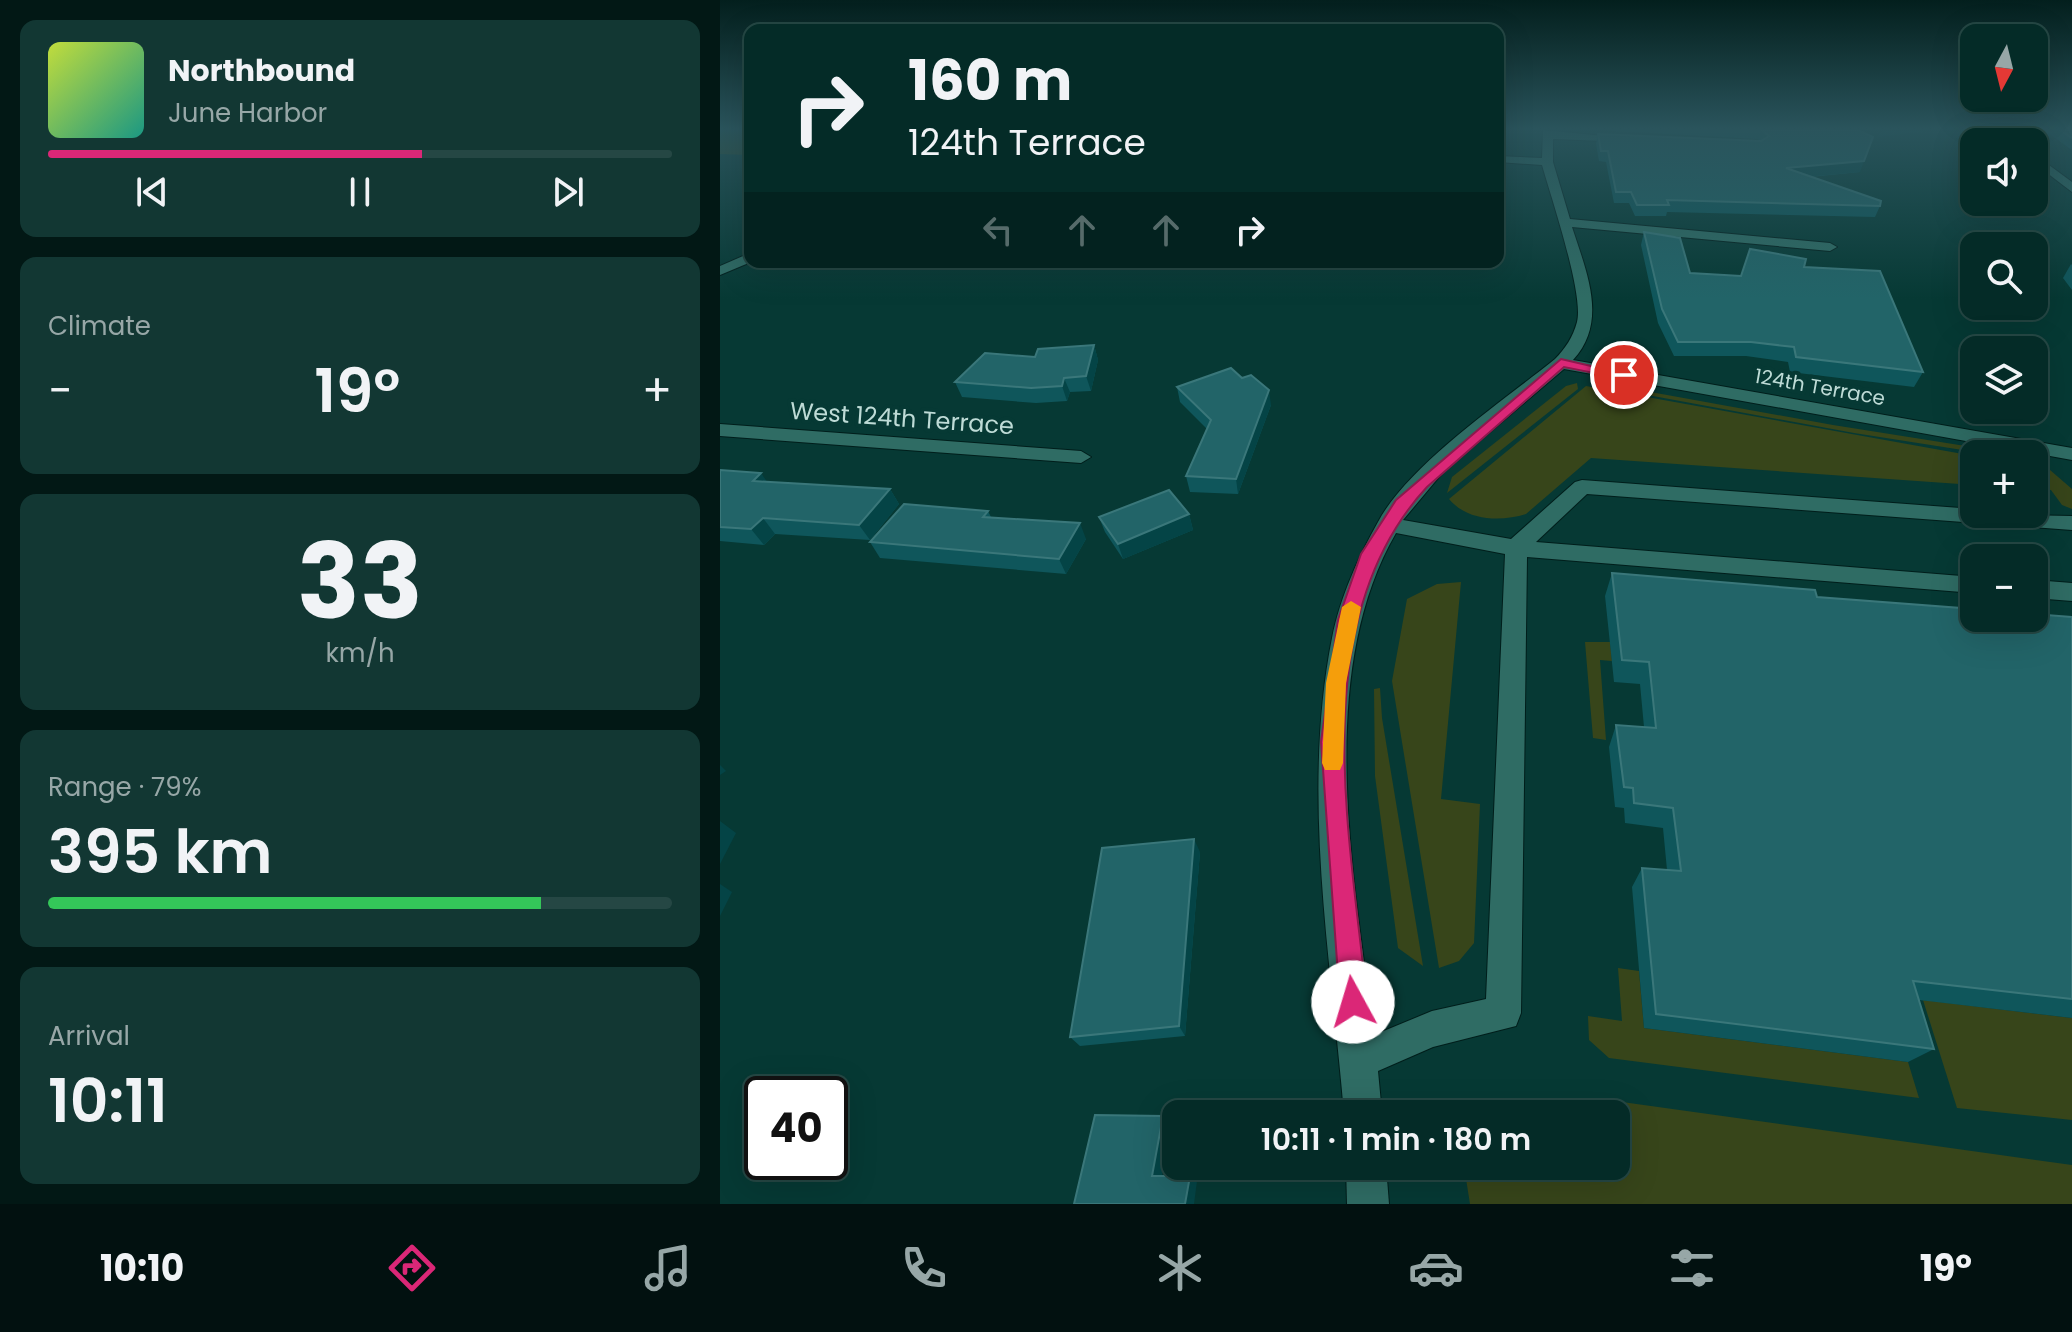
<!DOCTYPE html>
<html lang="en">
<head>
<meta charset="utf-8">
<style>
	:root { --surface:#042b27; --page:#123733; --text:#f1f3f6; --muted:#97a7a7; --line:#254744; --accent:#db2777 }
	body { margin:0; font-family:Poppins,sans-serif; background:var(--page); color:var(--text); height:100vh; display:flex; flex-direction:column; font-size:30px; white-space:nowrap }
	* { box-sizing:border-box; margin:0 }
	p { font-size:26px; color:var(--muted) }
	.icon { flex:none; width:44px; height:44px; fill:none; stroke:currentColor; stroke-width:2; stroke-linecap:round; stroke-linejoin:round }
	.map { position:relative; flex:1; overflow:hidden }
	.drawer { display:flex; flex-direction:column; gap:20px; padding:20px; background:#021815; width:720px }
	.drawer>* { flex:none }
	.banner { position:absolute; left:24px; top:24px; width:760px; height:244px; border-radius:16px; box-shadow:0 8px 32px #0002,0 0 0 2px var(--line); background:#042b27; color:var(--text); overflow:hidden }
	.needle { width:52px; rotate:187deg }
	.buttons { position:absolute; left:1240px; top:24px; display:grid; gap:16px }
	.buttons a { display:grid; place-items:center; width:88px; height:88px; border-radius:16px; background:var(--surface); box-shadow:0 8px 32px #0002,0 0 0 2px var(--line); font-size:40px }
	.speed { position:absolute; left:24px; top:1076px; display:flex; gap:16px; font-size:40px; font-weight:700; text-align:center }
	.speed>* { display:grid; place-content:center; width:104px; height:104px; border-radius:50%; background:var(--surface); box-shadow:0 8px 32px #0002,0 0 0 2px var(--line); line-height:1 }
	.speed .limit { border:4px solid #111; border-radius:12px; background:#fff; color:#111 }
	.pin { position:absolute; display:grid; place-items:center; width:68px; height:68px; color:#fff; margin:-34px; border:4px solid #fff; border-radius:50%; box-shadow:0 2px 8px #0007 }
	.me { position:absolute; width:88px; margin:-44px; rotate:354deg; stroke-linejoin:round; filter:drop-shadow(0 0 6px #0008) }
	.turn { display:flex; align-items:center; gap:28px; height:168px; padding:0 32px; font-size:36px }
	.turn .icon { width:104px; height:104px; stroke-width:2.5 }
	.turn b { display:block; font-size:56px; line-height:68px }
	.lanes { display:flex; align-items:center; height:76px; padding:0 32px; background:#0003; justify-content:center; gap:40px; direction:ltr }
	.lanes .off { opacity:.35 }
	.big { font-size:60px; font-weight:600; line-height:1.1 }
	.drawer .tile { flex:1; display:flex; flex-direction:column; justify-content:center; gap:12px; min-width:0; padding:0 28px; border-radius:16px; background:var(--page) }
	.drawer .dial { align-items:center; gap:0 }
	.dial b { font-size:104px; line-height:1 }
	.song { display:flex; align-items:center; gap:24px }
	.cover { width:96px; height:96px; border-radius:12px; background:linear-gradient(135deg,hsl(70 70% 55%),hsl(170 70% 35%)) }
	.played { height:8px; border-radius:4px; background:linear-gradient(90deg,var(--accent) 60%,var(--line) 60%) }
	.keys { display:flex; justify-content:space-around; direction:ltr }
	.heat { display:flex; justify-content:space-between; align-items:center; font-size:44px; direction:ltr }
	.charge { height:12px; border-radius:6px; background:linear-gradient(90deg,#34c759 79%,var(--line) 0) }
	.trip { position:absolute; left:442px; top:1100px; width:468px; height:80px; border-radius:16px; background:var(--surface); box-shadow:0 8px 32px #0002,0 0 0 2px var(--line); font-weight:600; line-height:80px; text-align:center }
	.tab-bar { display:flex; height:128px; justify-content:space-around; align-items:center; background:#021110; color:var(--muted) }
	.tab-bar .icon { width:56px; height:56px }
	.tab-bar .active { color:var(--accent) }
	.tab-bar b { font-size:36px; color:var(--text) }
	main { display:flex; flex:1; min-height:0 }
	.map>svg:first-child { display:block }
	.green { fill:#37451a }
	.lines { fill:none; stroke-linecap:round; stroke-linejoin:round }
	.minor-casing { stroke:#001e1b; stroke-width:2 }
	.minor { fill:#2f6c64; fill-rule:evenodd }
	.wall { fill:#0f565b }
	.shaded-wall { fill:#044446 }
	.building { fill:#226468; stroke:#3a777a; stroke-width:2 }
	.route { fill:#db2777; stroke:#8e194d; stroke-width:2 }
	.slow { fill:#f59e0b }
	.labels { text-anchor:middle; dominant-baseline:central; stroke-width:8; stroke-linejoin:round; paint-order:stroke }
	.far-street-label { font-size:20px; fill:#bedbd6; stroke:#063934 }
	.street-label { font-size:24px; fill:#bedbd6; stroke:#063934 }
</style>
</head>
<body>
<main>
<section class="drawer">
<div class="tile">
<div class="song"><i class="cover"></i><div><b>Northbound</b><p>June Harbor</p></div></div>
<div class="played"></div>
<div class="keys"><svg class="icon" aria-label="previous" viewBox="0 0 24 24"><path d="M18 5L8 12l10 7zM5 5v14"/></svg><svg class="icon" aria-label="pause" viewBox="0 0 24 24"><path d="M8 5v14M16 5v14"/></svg><svg class="icon" aria-label="next" viewBox="0 0 24 24"><path d="M6 5l10 7-10 7zM19 5v14"/></svg></div>
</div>
<div class="tile"><p>Climate</p>
<div class="heat"><a>−</a><b class="big">19°</b><a>+</a></div>
</div>
<div class="tile dial"><b>33</b><p>km/h</p></div>
<div class="tile"><p>Range · 79%</p><b class="big">395 km</b><div class="charge"></div></div>
<div class="tile"><p>Arrival</p><b class="big">10:11</b></div>
</section>
<div class="map">
<svg width="1352" height="1204" viewBox="0 0 1352 1204">
	<rect width="100%" height="100%" fill="#063934"/>
	<g class="green">
		<polygon points="0,130 30,130 30,155 0,154"/>
		<polygon points="870,381 1113,425 1296,454 1268,454 1134,433 895,389"/>
		<polygon points="857,383 858,389 727,493 732,477 846,386"/>
		<path d="M 866,386 L 1254,456 L 1254,485 L 871,458 L 806,514 C 781,522 747,521 729,499 Z"/>
		<polygon points="1314,466 1330,470 1352,489 1352,509 1342,505 1331,490 1314,489"/>
		<polygon points="741,582 721,799 760,804 754,943 739,961 719,968 672,681 687,599 717,584"/>
		<polygon points="865,642 890,642 892,661 880,660 886,740 873,738"/>
		<polygon points="660,688 662,718 703,966 678,948 655,776 654,689"/>
		<polygon points="898,968 919,971 924,1028 1188,1062 1199,1098 889,1058 869,1040 868,1016 902,1021"/>
		<polygon points="1203,1000 1352,1018 1352,1120 1237,1108"/>
		<polygon points="895,1101 1352,1165 1352,1204 750,1204 744,1166 896,1166"/>
	</g>
	<g class="lines">
		<defs>
			<g id="minor">
				<path d="M 823,130 L 914,139 L 909,142 L 833,139 L 833,162 L 850,219 L 1110,243 L 1117,247 L 1110,251 L 852,227 C 866,271 889,321 853,360 L 1352,448 L 1352,460 L 844,369 L 724,471 L 683,520 L 791,539 L 855,482 L 862,480 L 1254,509 L 1254,514 L 1352,516 L 1352,530 L 867,494 L 816,542 L 1254,577 L 1254,593 L 807,557 L 801,1013 L 796,1026 L 713,1047 L 658,1071 L 662,1114 L 624,1114 C 611,957 581,794 612,638 C 620,597 639,556 658,522 C 688,465 783,401 835,359 C 845,349 853,337 857,322 C 864,294 831,197 822,165 L 778,162 L 778,156 L 822,158 ZM 676,533 L 785,554 L 766,999 L 712,1011 L 654,1035 C 634,881 594,674 676,533 Z"/>
				<polygon points="1274,130 1286,130 1300,142 1288,142"/>
				<polygon points="1314,154 1352,182 1352,192 1314,163"/>
				<polygon points="30,253 31,262 0,275 0,266"/>
				<polygon points="0,424 361,451 371,457 361,463 0,436"/>
				<polygon points="1314,580 1352,583 1352,601 1314,598"/>
				<polygon points="626,1166 666,1166 669,1204 627,1204"/>
			</g>
		</defs>
		<use href="#minor" class="minor-casing"/>
		<use href="#minor" class="minor"/>
	</g>
	<g class="wall">
		<polygon points="877,130 1138,130 1140,172 1090,177 1160,206 1155,217 947,212 946,216 915,216 909,203 894,203 886,162 879,161 876,144 878,134 1040,141 1038,139"/>
		<polygon points="1324,130 1352,130 1352,150"/>
		<polygon points="924,232 970,273 1021,276 1084,267 1203,372 1194,387 1070,372 1068,362 1026,356 954,356 938,323 921,245"/>
		<polygon points="1351,264 1352,265 1352,290 1343,278"/>
		<polygon points="374,345 378,360 371,391 350,392 347,401 316,403 242,397 235,382 315,357"/>
		<polygon points="457,387 551,405 518,494 470,492 466,476 487,429 460,402"/>
		<polygon points="0,470 47,482 170,489 179,504 150,540 55,534 44,545 0,541"/>
		<polygon points="268,511 271,517 366,539 346,574 160,558 150,542"/>
		<polygon points="469,514 473,530 403,559 385,532 379,517"/>
		<polygon points="892,573 1097,597 1352,617 1352,1018 1199,1000 1214,1049 1188,1062 924,1028 912,887 922,868 947,870 943,828 905,823 904,808 895,807 889,747 896,725 924,727 920,684 894,682 885,596"/>
		<polygon points="480,852 465,1036 360,1046 350,1037"/>
	</g>
	<g class="shaded-wall">
		<polygon points="1172,130 1214,130 1158,137 1160,132"/>
		<polygon points="1144,161 1140,172 1062,179 1066,168"/>
		<polygon points="374,345 378,360 371,391 366,376"/>
		<polygon points="344,378 350,392 347,401 342,386"/>
		<polygon points="549,390 551,405 518,494 516,479"/>
		<polygon points="41,473 52,489 33,481"/>
		<polygon points="170,489 179,504 150,540 139,525"/>
		<polygon points="469,514 473,530 403,559 398,544"/>
		<polygon points="43,518 55,534 44,545 31,529"/>
		<polygon points="360,523 366,539 346,574 339,559"/>
		<polygon points="0,765 6,771 0,775"/>
		<polygon points="0,821 16,833 0,864"/>
		<polygon points="474,839 480,852 465,1036 459,1026"/>
		<polygon points="0,884 12,892 0,916"/>
		<polygon points="443,1116 451,1123 441,1181 432,1176"/>
		<polygon points="470,1176 477,1181 474,1204 465,1204"/>
	</g>
	<g class="building">
		<polygon points="1042,130 1138,130 1153,137 1144,161 1066,168 1161,201 1160,206 947,200 949,205 917,205 911,192 896,192 888,151 881,151 878,134 1041,141 1049,136"/>
		<polygon points="1340,130 1352,130 1352,138"/>
		<polygon points="924,232 960,238 970,273 1021,276 1030,249 1086,259 1084,267 1160,271 1203,372 1076,357 1074,347 1031,342 958,342 942,309"/>
		<polygon points="374,345 366,376 344,378 342,386 311,388 235,382 265,353 315,357 318,349"/>
		<polygon points="511,368 522,378 531,375 549,390 516,479 466,476 491,420 457,387"/>
		<polygon points="0,470 41,473 33,481 170,489 139,525 43,518 31,529 0,527"/>
		<polygon points="449,490 469,514 398,544 379,517"/>
		<polygon points="184,504 268,511 263,517 360,523 339,559 150,542"/>
		<polygon points="892,573 1095,590 1097,597 1254,609 1254,618 1314,618 1314,614 1352,617 1352,999 1193,981 1214,1049 936,1014 922,868 961,871 953,808 914,803 913,788 904,787 896,725 936,728 929,662 902,660"/>
		<polygon points="474,839 459,1026 350,1037 382,848"/>
		<polygon points="375,1115 443,1116 432,1176 470,1176 465,1204 354,1204"/>
	</g>
	<linearGradient id="sky" x2="0" y2="1"><stop stop-color="#031f1d"/><stop offset="0.43" stop-color="#2a545c"/><stop offset="1" stop-color="#2a545c" stop-opacity="0"/></linearGradient>
	<rect width="1352" height="299" fill="url(#sky)"/>
	<path class="route" d="M 841,359 L 910,375 L 904,379 L 844,367 L 707,487 C 583,621 631,838 647,1002 L 643,1011 L 633,1015 L 624,1011 L 620,1002 L 601,742 L 618,620 L 641,554 L 676,500 Z"/>
	<polygon class="slow" points="631,601 641,607 626,683 623,763 620,770 605,770 602,763 606,683 622,607"/>
	<g class="labels">
		<g class="far-street-label">
			<text transform="translate(1100 387) rotate(10)">124th Terrace</text>
		</g>
		<g class="street-label">
			<text transform="translate(182 418) rotate(4)">West 124th Terrace</text>
		</g>
	</g>
</svg>
<div class="buttons">
<a><svg class="needle" viewBox="-14 -14 28 28"><path d="M0-13l5 13h-10z" fill="#e53935"/><path d="M0 13l5-13h-10z" fill="#97a7a7"/></svg></a>
<a><svg class="icon" aria-label="sound" viewBox="0 0 24 24"><path d="M4 9h4l5-4v14l-5-4H4zM17 9q2 3 0 6"/></svg></a>
<a><svg class="icon" aria-label="search" viewBox="0 0 24 24"><circle cx="10" cy="10" r="6"/><path d="M15 15l6 6"/></svg></a>
<a><svg class="icon" aria-label="layers" viewBox="0 0 24 24"><path d="M12 4l9 5-9 5-9-5zM3 14l9 5 9-5"/></svg></a>
<a>+</a>
<a>−</a>
</div>
<div class="speed"><div class="limit">40</div></div>
<div class="pin" style="left:904px;top:375px;background:#d93025"><svg class="icon" aria-label="arrive" viewBox="0 0 24 24"><path d="M6 21V4h12l-3 4 3 4H6"/></svg></div>
<svg class="me" style="left:633px;top:1002px" viewBox="-20 -20 40 40"><circle r="19" fill="#fff"/><path d="M0-13L10 11 0 6-10 11z" fill="#db2777"/></svg>
<div class="trip">10:11 · 1 min · 180 m</div>
<div class="banner">
<div class="turn"><svg class="icon" aria-label="right" viewBox="0 0 24 24"><path d="M7 20v-9h11M14 6l5 5-5 5"/></svg><div><b>160 m</b>124th Terrace</div></div>
<div class="lanes"><svg class="icon off" aria-label="left" viewBox="0 0 24 24"><path d="M17 20v-9H6M10 6l-5 5 5 5"/></svg><svg class="icon off" aria-label="ahead" viewBox="0 0 24 24"><path d="M12 20V5M6 11l6-6 6 6"/></svg><svg class="icon off" aria-label="ahead" viewBox="0 0 24 24"><path d="M12 20V5M6 11l6-6 6 6"/></svg><svg class="icon" aria-label="right" viewBox="0 0 24 24"><path d="M7 20v-9h11M14 6l5 5-5 5"/></svg></div>
</div>
</div>
</main>
<nav class="tab-bar">
<b>10:10</b>
<svg class="icon active" aria-label="directions" viewBox="0 0 24 24"><path d="M12 3l9 9-9 9-9-9zM9 14v-3h6M13 9l2 2-2 2"/></svg>
<svg class="icon" aria-label="music" viewBox="0 0 24 24"><path d="M9 18V5l10-2v13"/><circle cx="6" cy="18" r="3"/><circle cx="16" cy="16" r="3"/></svg>
<svg class="icon" aria-label="phone" viewBox="0 0 24 24"><path d="M5 4h4l2 5-3 2q2 4 5 5l2-3 5 2v4C11 20 4 13 5 4z"/></svg>
<svg class="icon" aria-label="climate" viewBox="0 0 24 24"><path d="M12 3v18M4 7l16 10M4 17L20 7"/></svg>
<svg class="icon" aria-label="car" viewBox="0 0 24 24"><path d="M5 17H2v-5l4-1 3-4h7l3 4 3 1v5h-3M9 17h6M6 11h13"/><circle cx="7" cy="17" r="2"/><circle cx="17" cy="17" r="2"/></svg>
<svg class="icon" aria-label="filters" viewBox="0 0 24 24"><path d="M4 7h16M4 17h16"/><circle cx="9" cy="7" r="2"/><circle cx="15" cy="17" r="2"/></svg>
<b>19°</b>
</nav>
</body>
</html>
